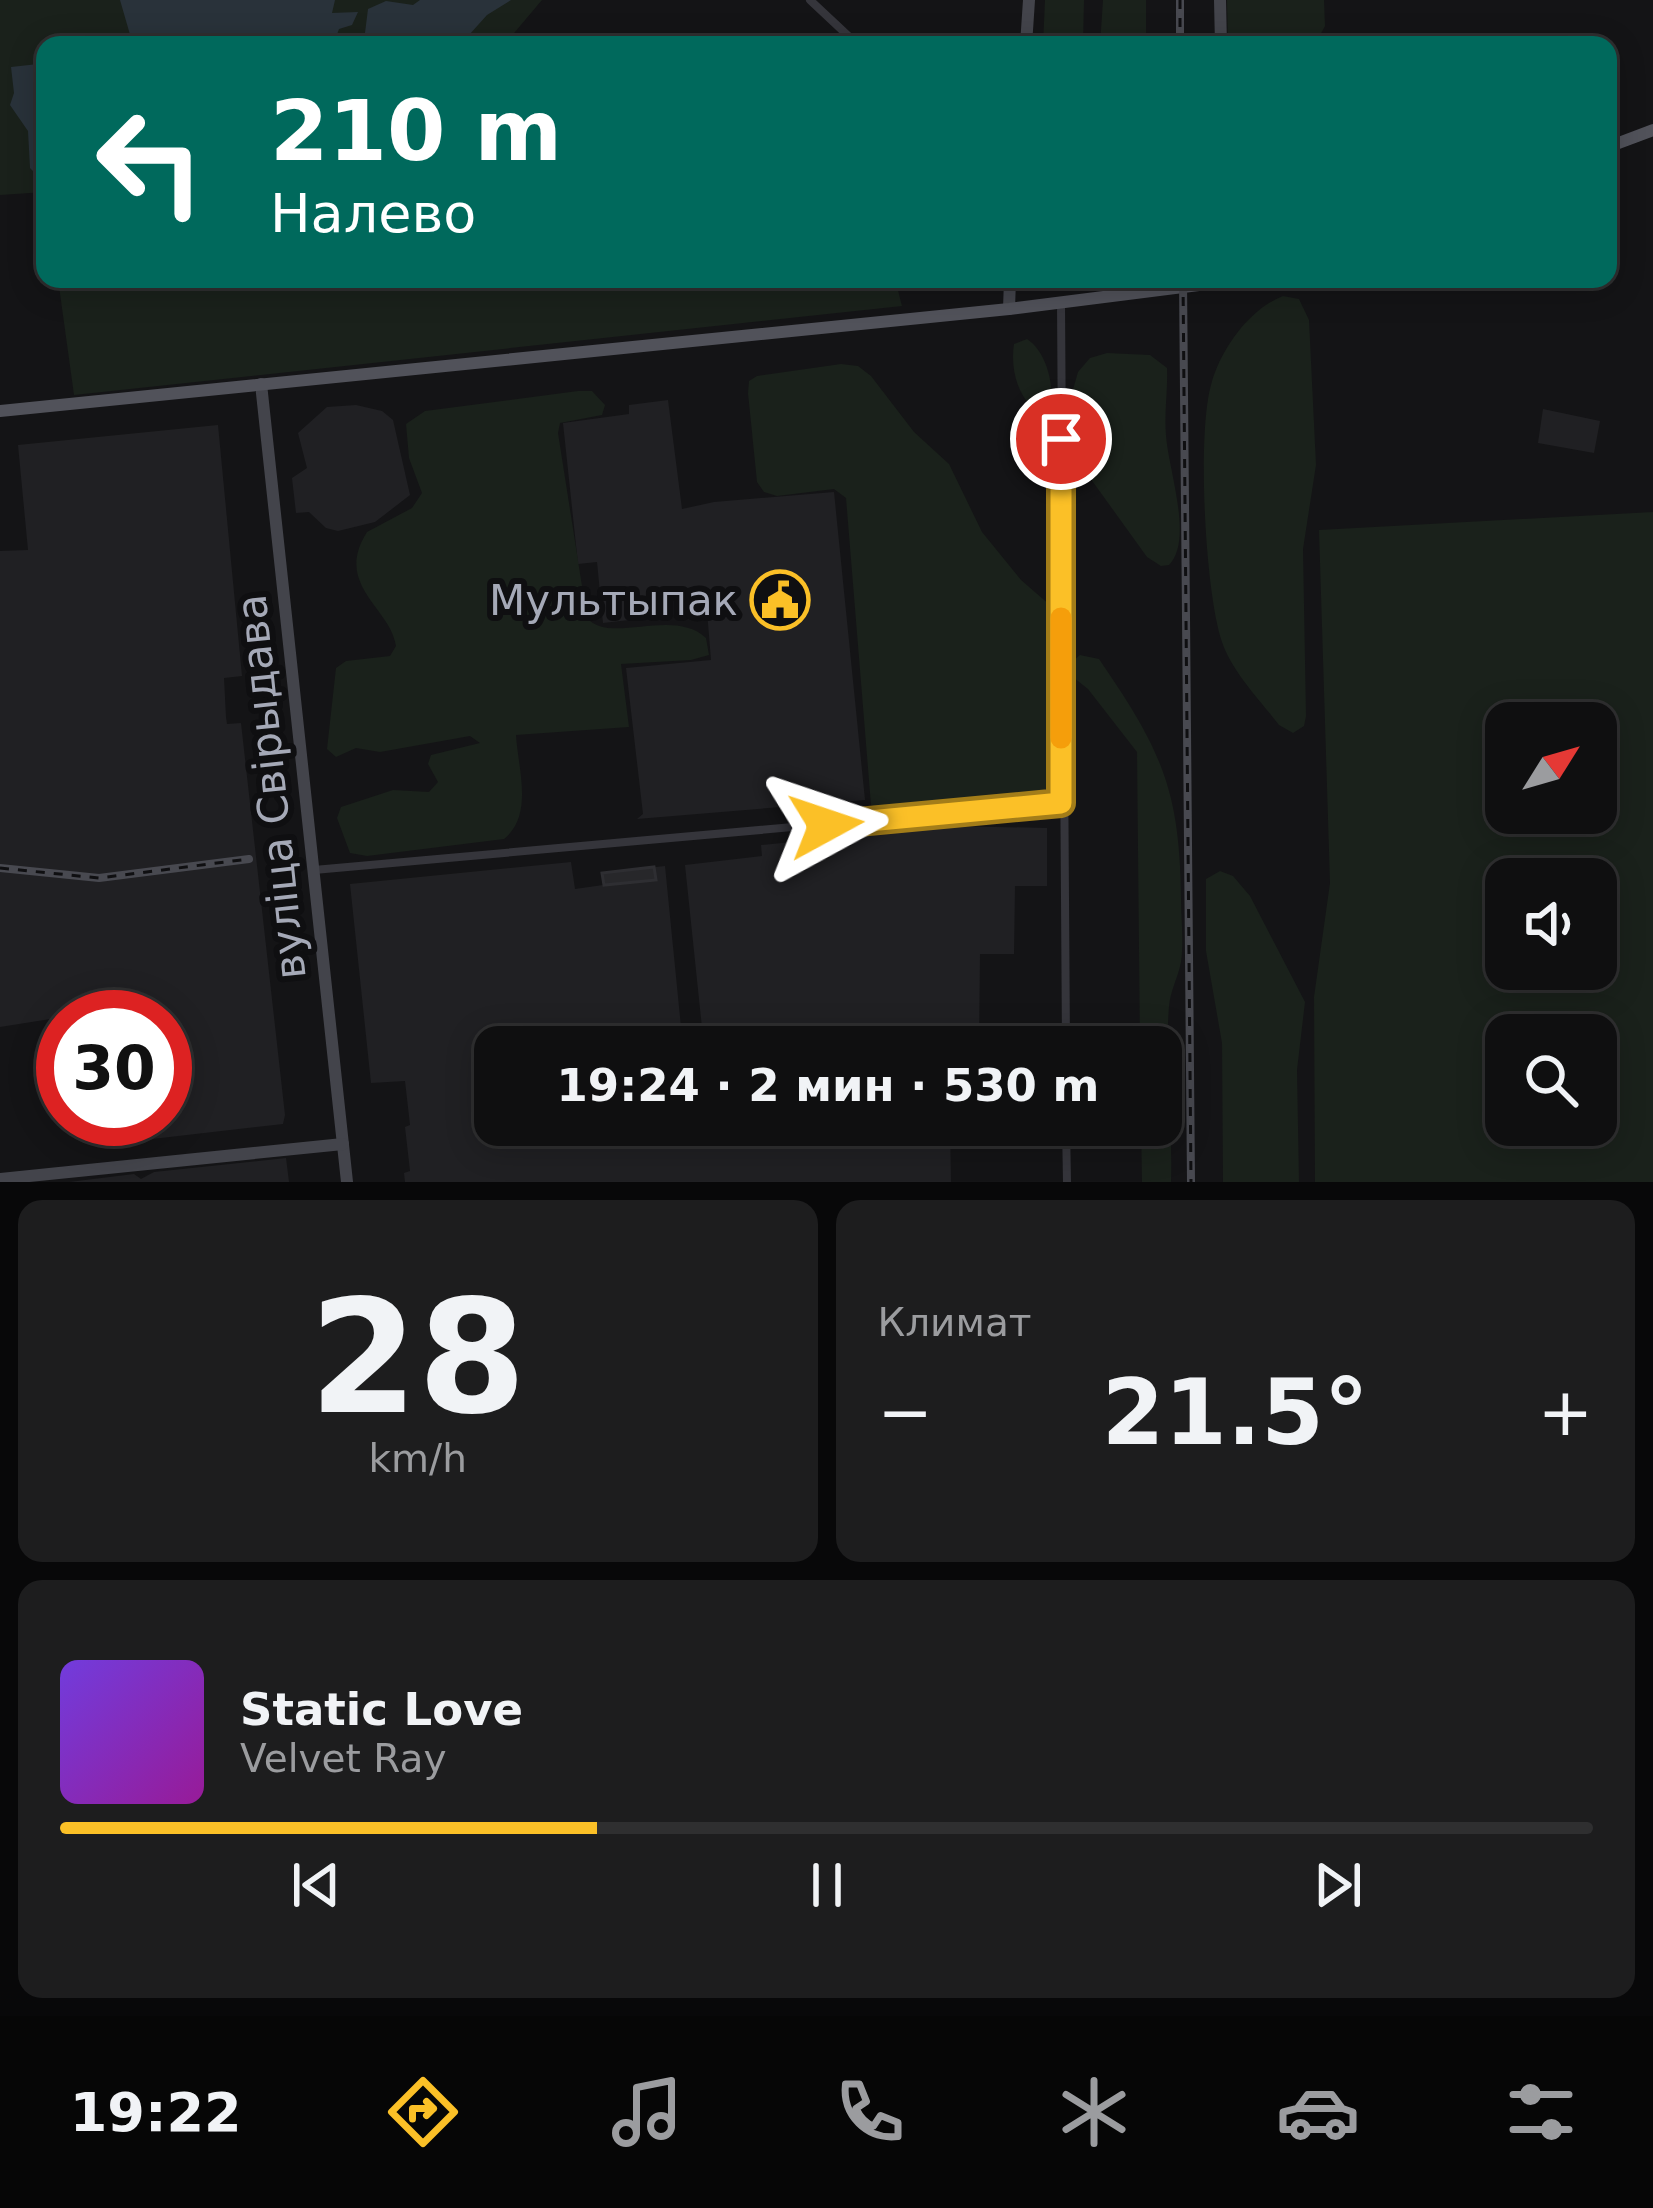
<!DOCTYPE html>
<html lang="ru">
<head>
<meta charset="utf-8">
<style>
	:root { --surface:#0f0f10; --page:#1d1d1e; --text:#f1f3f6; --muted:#9b9c9f; --line:#2f2f30; --accent:#fbc027 }
	body { margin:0; font-family:"DejaVu Sans",sans-serif; background:var(--page); color:var(--text); height:100vh; display:flex; flex-direction:column; font-size:45px; white-space:nowrap }
	* { box-sizing:border-box; margin:0 }
	p { font-size:39px; color:var(--muted) }
	.icon { flex:none; width:66px; height:66px; fill:none; stroke:currentColor; stroke-width:2; stroke-linecap:round; stroke-linejoin:round }
	.map { position:relative; height:1182px; overflow:hidden }
	.side { display:flex; flex-direction:column; gap:18px; padding:18px; background:#080809; flex:1 }
	.side>* { flex:none }
	.top-card { position:absolute; left:36px; top:36px; width:1581px; height:252px; border-radius:24px; box-shadow:0 6px 30px #0003,0 0 0 3px var(--line); background:#00695c; color:#fff; overflow:hidden }
	.needle { width:78px; rotate:53deg }
	.controls { position:absolute; left:1485px; top:702px; display:grid; gap:24px }
	.controls a { display:grid; place-items:center; width:132px; height:132px; border-radius:24px; background:var(--surface); box-shadow:0 6px 30px #0003,0 0 0 3px var(--line); font-size:60px }
	.speed { position:absolute; left:36px; top:990px; display:flex; gap:24px; font-size:60px; font-weight:700; text-align:center }
	.speed>* { display:grid; place-content:center; width:156px; height:156px; border-radius:50%; background:var(--surface); box-shadow:0 6px 30px #0003,0 0 0 3px var(--line); line-height:1 }
	.speed .limit { border:18px solid #d22; background:#fff; color:#111 }
	.pin { position:absolute; display:grid; place-items:center; width:102px; height:102px; color:#fff; margin:-51px; border:6px solid #fff; border-radius:50%; box-shadow:0 3px 12px #0007 }
	.me { position:absolute; width:132px; margin:-66px; rotate:85deg; stroke-linejoin:round; filter:drop-shadow(0 0 9px #0008) }
	.turn { display:flex; align-items:center; gap:42px; height:252px; padding:0 36px; font-size:54px }
	.turn .icon { width:156px; height:156px; stroke-width:2.5 }
	.turn b { display:block; font-size:84px; line-height:102px }
	.big { font-size:90px; font-weight:700; line-height:1.1 }
	.side .widget { flex:1; display:flex; flex-direction:column; justify-content:center; gap:18px; min-width:0; padding:0 42px; border-radius:24px; background:var(--page) }
	.side .dial { align-items:center; gap:0 }
	.dial b { font-size:156px; line-height:1 }
	.song { display:flex; align-items:center; gap:36px }
	.cover { width:144px; height:144px; border-radius:18px; background:linear-gradient(135deg,hsl(260 70% 55%),hsl(300 70% 35%)) }
	.played { height:12px; border-radius:6px; background:linear-gradient(90deg,var(--accent) 35%,var(--line) 35%) }
	.keys { display:flex; justify-content:space-around; direction:ltr }
	.heat { display:flex; justify-content:space-between; align-items:center; font-size:66px; direction:ltr }
	.side .tiles { flex:1; display:grid; gap:18px; grid-template-columns:1fr 1fr }
	.widget:last-child { grid-column:span 2 }
	.trip { position:absolute; left:474px; top:1026px; width:708px; height:120px; border-radius:24px; background:var(--surface); box-shadow:0 6px 30px #0003,0 0 0 3px var(--line); font-weight:700; line-height:120px; text-align:center }
	.tabs { display:flex; height:192px; justify-content:space-around; align-items:center; background:#060606; color:var(--muted) }
	.tabs .icon { width:84px; height:84px }
	.tabs .active { color:var(--accent) }
	.tabs b { font-size:54px; color:var(--text) }
	.map>svg:first-child { display:block }
	.built { fill:#202023 }
	.green { fill:#1a211b; fill-rule:evenodd }
	.water { fill:#29323a }
	.building { fill:#27272a; stroke:#2e2e32; stroke-width:3 }
	.lines { fill:none; stroke-linecap:round; stroke-linejoin:round }
	.street { stroke:#35353b; stroke-width:8 }
	.secondary { stroke:#43444b; stroke-width:12 }
	.primary { stroke:#51525a; stroke-width:12 }
	.rail-casing { stroke:#484950; stroke-width:8 }
	.rail { stroke:#0f0f11; stroke-width:3; stroke-dasharray:9; stroke-linecap:butt }
	.route-casing { stroke:#a37d19; stroke-width:30 }
	.route { stroke:#fbc027; stroke-width:21 }
	.slow { stroke:#f59e0b; stroke-width:21 }
	.labels { text-anchor:middle; dominant-baseline:central; stroke-width:12; stroke-linejoin:round; paint-order:stroke }
	.poi-label { font-size:42px; fill:#a5a9b7; stroke:#0f0f11; text-anchor:end }
	.street-label { font-size:42px; fill:#a5a9b7; stroke:#0f0f11 }
</style>
</head>
<body>
<div class="map">
<svg width="1653" height="1182" viewBox="0 0 1653 1182">
	<rect width="100%" height="100%" fill="#141416"/>
	<g class="built">
		<polygon points="668,400 682,509 714,502 834,492 865,800 637,819 643,814 626,668 711,660 707,611 603,623 597,562 578,564 563,423 629,414 629,405"/>
		<polygon points="356,405 382,411 393,420 410,495 375,522 338,531 326,528 309,512 296,513 292,478 307,468 298,433 327,407"/>
		<polygon points="1543,409 1600,421 1594,453 1538,443"/>
		<polygon points="218,425 242,676 224,678 226,717 227,724 241,723 285,1115 283,1124 135,1141 126,1140 123,1119 165,1119 165,1017 63,1017 0,1027 0,551 28,550 18,445"/>
		<polygon points="950,826 1047,828 1047,886 1015,886 1014,954 980,954 979,1047 704,1047 685,865 762,856 761,845"/>
		<polygon points="571,862 575,889 603,885 602,873 665,866 683,1047 495,1047 495,1125 732,1125 735,1143 837,1131 840,1135 841,1126 849,1125 950,1125 951,1182 405,1182 404,1173 410,1171 405,1127 410,1125 405,1081 371,1083 350,884"/>
		<polygon points="286,1158 289,1182 69,1182 134,1174 141,1179 154,1172"/>
	</g>
	<g class="green">
		<polygon points="0,0 542,0 504,45 45,45 45,192 0,195"/>
		<polygon points="1045,0 1084,0 1083,45 1043,45"/>
		<polygon points="1103,0 1146,0 1146,45 1100,45"/>
		<polygon points="1227,0 1324,0 1325,26 1315,45 1228,45"/>
		<polygon points="58,279 895,279 902,306 74,395"/>
		<path d="M 1283,296 L 1299,299 L 1309,320 L 1316,465 L 1303,549 L 1306,716 L 1304,726 L 1293,733 L 1279,725 C 1260,700 1232,672 1222,642 C 1205,592 1197,435 1211,385 C 1220,350 1249,309 1283,296 Z"/>
		<path d="M 1027,339 C 1047,352 1055,387 1050,409 L 1042,414 C 1018,402 1010,369 1014,344 Z"/>
		<path d="M 1107,353 L 1150,355 L 1167,368 C 1168,391 1164,413 1166,435 C 1168,468 1194,540 1169,565 L 1161,566 L 1147,557 L 1075,457 L 1072,393 L 1078,372 L 1090,358 Z"/>
		<polygon points="841,364 858,366 871,376 914,432 949,464 982,532 1021,580 1051,606 1058,624 1057,775 1048,797 889,814 871,805 846,498 834,489 777,496 764,492 757,482 748,393 749,381 757,376"/>
		<path d="M 578,391 L 592,391 L 605,405 L 602,415 L 560,423 L 558,433 L 587,618 C 610,645 673,607 706,638 L 709,655 L 691,660 L 621,664 L 629,727 L 516,735 C 518,769 534,815 504,839 L 367,856 L 350,853 L 337,818 L 341,807 L 393,790 L 429,792 L 438,782 L 428,764 L 431,755 L 480,743 L 470,736 L 380,752 L 356,748 L 336,757 L 327,749 L 336,668 L 346,661 L 390,656 L 396,646 C 391,608 333,585 367,532 L 412,508 L 422,493 L 409,458 L 406,424 L 425,411 Z"/>
		<path d="M 1653,512 L 1653,1182 L 1315,1182 L 1314,997 L 1330,883 L 1319,530 ZM 1506,723 L 1596,723 L 1596,813 L 1506,813 ZM 1506,879 L 1596,879 L 1596,969 L 1506,969 ZM 1506,1035 L 1596,1035 L 1596,1125 L 1506,1125 Z"/>
		<path d="M 1080,655 L 1099,659 C 1160,748 1180,788 1181,898 C 1181,919 1184,942 1181,962 C 1178,978 1170,991 1169,1007 C 1164,1066 1173,1123 1171,1182 L 1142,1182 L 1141,1125 L 1161,1125 L 1161,1047 L 1140,1047 L 1137,752 L 1088,689 L 1073,677 L 1072,662 Z"/>
		<polygon points="1220,871 1233,876 1250,896 1305,1002 1297,1070 1299,1182 1223,1182 1222,1043 1206,951 1206,879"/>
	</g>
	<g class="water">
		<polygon points="120,0 335,0 332,13 358,12 352,25 339,29 333,45 133,45"/>
		<polygon points="420,0 511,0 487,15 460,45 344,45 365,33 368,9 386,1 413,5"/>
		<polygon points="38,64 45,66 45,132 37,139 38,164 45,163 45,183 30,168 28,131 10,105 14,93 11,67"/>
	</g>
	<polygon class="building" points="654,867 656,880 604,885 602,873"/>
	<g class="lines">
		<g class="street">
			<polyline points="810,0 858,45"/>
			<polyline points="1061,303 1066,1047"/>
			<polyline points="314,870 1061,803"/>
			<polyline points="1066,1125 1067,1182"/>
		</g>
		<g class="secondary">
			<polyline points="1220,0 1221,45"/>
			<polyline points="1026,45 1029,0"/>
			<polyline points="1009,309 1010,279"/>
			<polyline points="261,384 347,1182"/>
			<polyline points="0,1179 343,1144"/>
		</g>
		<g class="primary">
			<polyline points="1608,147 1653,130"/>
			<polyline points="0,411 1009,309 1246,279"/>
		</g>
		<defs>
			<g id="rail">
				<polyline points="1180,0 1180,45"/>
				<polyline points="1183,279 1191,1182"/>
				<polyline points="0,868 99,878 249,859"/>
			</g>
		</defs>
		<use href="#rail" class="rail-casing"/>
		<use href="#rail" class="rail"/>
	</g>
	<g class="lines">
		<defs>
			<polyline id="route" points="826,825 1061,803 1061,439"/>
		</defs>
		<use href="#route" class="route-casing"/>
		<use href="#route" class="route"/>
		<polyline class="slow" points="1061,618 1061,738"/>
	</g>
	<defs>
		<symbol id="civic-ring" viewBox="-11 -11 22 22"><circle r="9.5" fill="#0f0f11" stroke="#fbc027" stroke-width="1.5"/><path d="M-.6-6.5H3V-4.5H.6V-3L4-1V1h2V6H-6V1h2V-1L-.6-3ZM-1.2 2.5V6h2.4V2.5Z" fill="#fbc027"/></symbol>
	</defs>
	<g fill-rule="evenodd">
		<use href="#civic-ring" x="747" y="567" width="66" height="66"/>
	</g>
	<g class="labels">
		<g class="poi-label">
			<text x="738" y="600">Мультыпак</text>
		</g>
		<g class="street-label">
			<text transform="translate(271 787) rotate(-96)">вуліца Свірыдава</text>
		</g>
	</g>
</svg>
<div class="controls">
<a><svg class="needle" viewBox="-14 -14 28 28"><path d="M0-13l5 13h-10z" fill="#e53935"/><path d="M0 13l5-13h-10z" fill="#9b9c9f"/></svg></a>
<a><svg class="icon" aria-label="sound" viewBox="0 0 24 24"><path d="M4 9h4l5-4v14l-5-4H4zM17 9q2 3 0 6"/></svg></a>
<a><svg class="icon" aria-label="search" viewBox="0 0 24 24"><circle cx="10" cy="10" r="6"/><path d="M15 15l6 6"/></svg></a>
</div>
<div class="speed"><div class="limit">30</div></div>
<div class="pin" style="left:1061px;top:439px;background:#d93025"><svg class="icon" aria-label="arrive" viewBox="0 0 24 24"><path d="M6 21V4h12l-3 4 3 4H6"/></svg></div>
<svg class="me" style="left:826px;top:825px" viewBox="-20 -20 40 40"><path d="M0-17L14 15 0 8-14 15z" fill="#fbc027" stroke="#fff" stroke-width="4"/></svg>
<div class="trip">19:24 · 2 мин · 530 m</div>
<div class="top-card">
<div class="turn"><svg class="icon" aria-label="left" viewBox="0 0 24 24"><path d="M17 20v-9H6M10 6l-5 5 5 5"/></svg><div><b>210 m</b>Налево</div></div>
</div>
</div>
<section class="side">
<div class="tiles">
<div class="widget dial"><b>28</b><p>km/h</p></div>
<div class="widget"><p>Климат</p>
<div class="heat"><a>−</a><b class="big">21.5°</b><a>+</a></div>
</div>
<div class="widget">
<div class="song"><i class="cover"></i><div><b>Static Love</b><p>Velvet Ray</p></div></div>
<div class="played"></div>
<div class="keys"><svg class="icon" aria-label="previous" viewBox="0 0 24 24"><path d="M18 5L8 12l10 7zM5 5v14"/></svg><svg class="icon" aria-label="pause" viewBox="0 0 24 24"><path d="M8 5v14M16 5v14"/></svg><svg class="icon" aria-label="next" viewBox="0 0 24 24"><path d="M6 5l10 7-10 7zM19 5v14"/></svg></div>
</div>
</div>
</section>
<nav class="tabs">
<b>19:22</b>
<svg class="icon active" aria-label="directions" viewBox="0 0 24 24"><path d="M12 3l9 9-9 9-9-9zM9 14v-3h6M13 9l2 2-2 2"/></svg>
<svg class="icon" aria-label="music" viewBox="0 0 24 24"><path d="M9 18V5l10-2v13"/><circle cx="6" cy="18" r="3"/><circle cx="16" cy="16" r="3"/></svg>
<svg class="icon" aria-label="phone" viewBox="0 0 24 24"><path d="M5 4h4l2 5-3 2q2 4 5 5l2-3 5 2v4C11 20 4 13 5 4z"/></svg>
<svg class="icon" aria-label="climate" viewBox="0 0 24 24"><path d="M12 3v18M4 7l16 10M4 17L20 7"/></svg>
<svg class="icon" aria-label="car" viewBox="0 0 24 24"><path d="M5 17H2v-5l4-1 3-4h7l3 4 3 1v5h-3M9 17h6M6 11h13"/><circle cx="7" cy="17" r="2"/><circle cx="17" cy="17" r="2"/></svg>
<svg class="icon" aria-label="filters" viewBox="0 0 24 24"><path d="M4 7h16M4 17h16"/><circle cx="9" cy="7" r="2"/><circle cx="15" cy="17" r="2"/></svg>
</nav>
</body>
</html>
